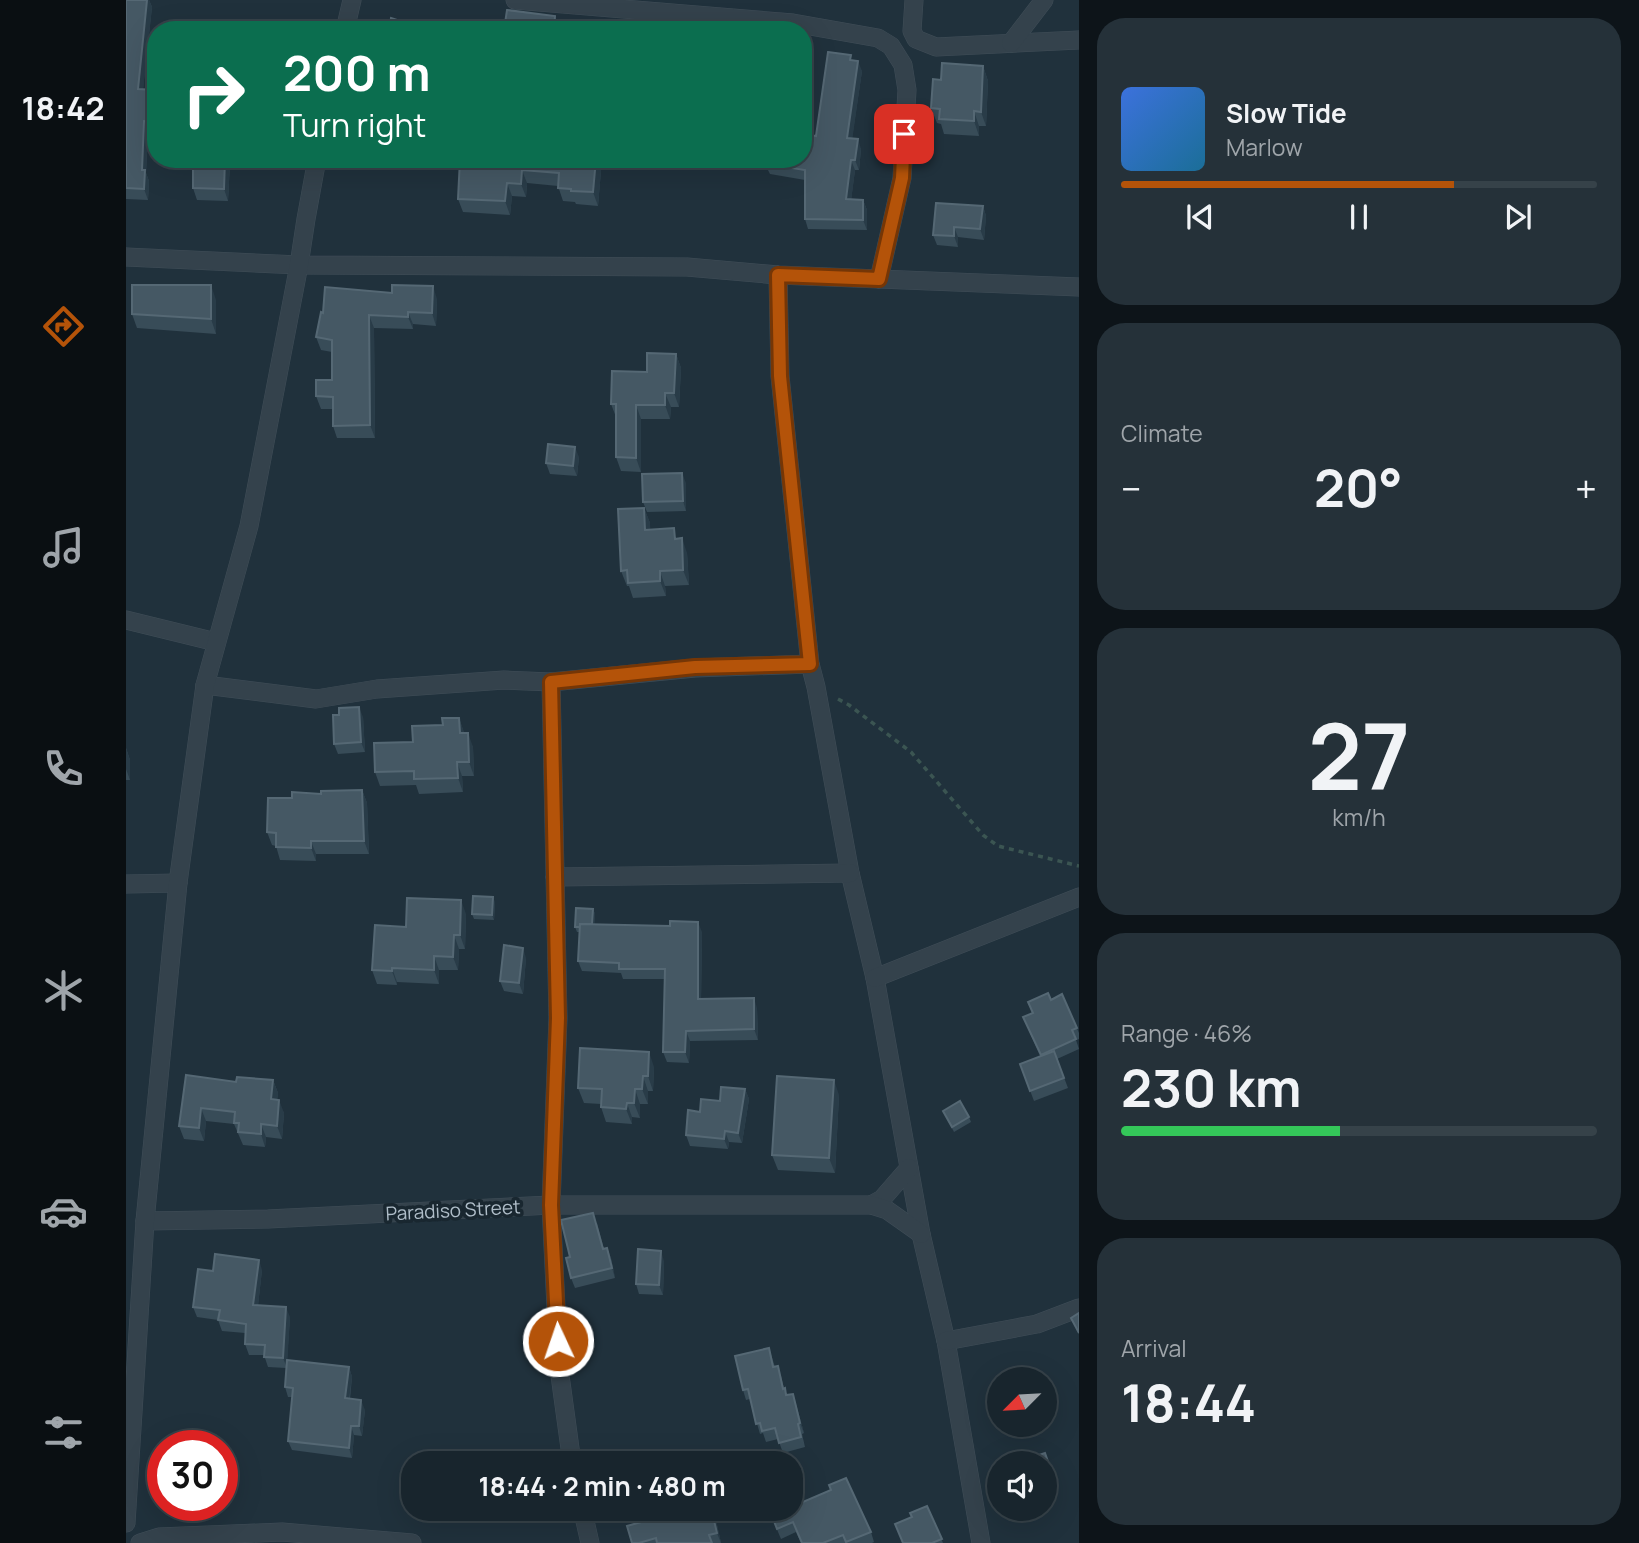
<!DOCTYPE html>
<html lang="en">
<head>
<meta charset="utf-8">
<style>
	:root { --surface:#18252d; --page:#253139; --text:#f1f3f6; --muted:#9fa5aa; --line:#364249; --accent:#b45309 }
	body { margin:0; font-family:Manrope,sans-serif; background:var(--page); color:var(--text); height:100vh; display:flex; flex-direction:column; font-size:26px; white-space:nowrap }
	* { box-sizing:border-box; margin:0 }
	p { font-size:23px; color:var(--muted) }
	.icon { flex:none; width:38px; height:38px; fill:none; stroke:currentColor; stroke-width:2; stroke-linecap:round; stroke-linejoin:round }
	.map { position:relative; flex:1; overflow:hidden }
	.sheet { display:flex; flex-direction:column; gap:18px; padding:18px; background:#0d1419; width:560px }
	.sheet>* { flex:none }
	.guide { position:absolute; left:21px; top:21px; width:665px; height:147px; border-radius:28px; box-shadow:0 7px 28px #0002,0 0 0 2px var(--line); background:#0b6e4f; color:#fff; overflow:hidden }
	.needle { width:46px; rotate:246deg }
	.tools { position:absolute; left:861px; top:1367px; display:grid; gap:14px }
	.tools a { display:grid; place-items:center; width:70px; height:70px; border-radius:50%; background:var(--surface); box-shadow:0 7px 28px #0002,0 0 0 2px var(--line); font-size:35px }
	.speed { position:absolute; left:21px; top:1430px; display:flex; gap:14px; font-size:35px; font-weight:700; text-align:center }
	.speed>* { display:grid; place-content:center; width:91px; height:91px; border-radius:50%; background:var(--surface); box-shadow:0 7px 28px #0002,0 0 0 2px var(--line); line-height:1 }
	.speed .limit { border:10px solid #d22; background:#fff; color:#111 }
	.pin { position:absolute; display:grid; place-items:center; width:60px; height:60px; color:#fff; margin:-30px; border-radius:14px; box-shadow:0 4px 10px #0006 }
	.me { position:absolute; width:77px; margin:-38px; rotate:357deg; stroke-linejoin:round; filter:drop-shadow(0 0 5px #0008) }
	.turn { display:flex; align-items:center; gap:24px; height:147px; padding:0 21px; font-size:32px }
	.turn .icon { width:91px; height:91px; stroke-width:2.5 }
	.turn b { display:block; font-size:49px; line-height:60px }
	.big { font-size:52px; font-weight:700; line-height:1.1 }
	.sheet .card { flex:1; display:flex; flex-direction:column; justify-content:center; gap:10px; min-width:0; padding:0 24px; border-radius:28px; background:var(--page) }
	.sheet .dial { align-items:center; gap:0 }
	.dial b { font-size:91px; line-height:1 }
	.song { display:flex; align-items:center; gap:21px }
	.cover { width:84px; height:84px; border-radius:10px; background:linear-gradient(135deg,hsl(220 70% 55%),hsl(200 70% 35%)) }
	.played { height:7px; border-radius:4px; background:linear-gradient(90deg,var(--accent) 70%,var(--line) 70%) }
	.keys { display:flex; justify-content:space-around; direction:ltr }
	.heat { display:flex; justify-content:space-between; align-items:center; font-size:38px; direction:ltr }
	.charge { height:10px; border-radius:5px; background:linear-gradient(90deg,#34c759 46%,var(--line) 0) }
	.trip { position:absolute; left:275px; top:1451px; width:402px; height:70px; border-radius:28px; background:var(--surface); box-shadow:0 7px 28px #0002,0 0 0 2px var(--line); font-weight:700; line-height:70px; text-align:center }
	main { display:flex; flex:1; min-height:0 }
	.menu { display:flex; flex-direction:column; width:126px; justify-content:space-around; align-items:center; background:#0a0f12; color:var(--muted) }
	.menu .icon { width:49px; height:49px }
	.menu .active { color:var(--accent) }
	.menu b { font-size:32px; color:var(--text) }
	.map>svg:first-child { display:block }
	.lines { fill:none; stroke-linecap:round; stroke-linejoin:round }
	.street-casing { stroke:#404e58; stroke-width:19 }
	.path { stroke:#3b5552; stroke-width:3.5; stroke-dasharray:5 5; stroke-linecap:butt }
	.street { stroke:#34424c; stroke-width:18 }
	.wall { fill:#384c58 }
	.shaded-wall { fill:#293c48 }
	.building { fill:#455864; stroke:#556874; stroke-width:2 }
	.route-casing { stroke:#753606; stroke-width:18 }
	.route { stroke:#b45309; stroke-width:12 }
	.labels { text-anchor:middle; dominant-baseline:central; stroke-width:7; stroke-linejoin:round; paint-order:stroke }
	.street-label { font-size:19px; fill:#afbdc8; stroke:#192730 }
</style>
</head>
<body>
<main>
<nav class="menu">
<b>18:42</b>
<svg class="icon active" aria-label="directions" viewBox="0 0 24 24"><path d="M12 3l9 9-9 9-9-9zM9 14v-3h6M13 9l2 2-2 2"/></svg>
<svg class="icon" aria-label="music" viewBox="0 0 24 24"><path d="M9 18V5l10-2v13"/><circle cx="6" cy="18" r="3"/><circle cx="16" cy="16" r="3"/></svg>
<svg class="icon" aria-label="phone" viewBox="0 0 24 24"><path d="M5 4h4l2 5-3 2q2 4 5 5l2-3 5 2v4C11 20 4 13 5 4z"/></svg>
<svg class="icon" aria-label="climate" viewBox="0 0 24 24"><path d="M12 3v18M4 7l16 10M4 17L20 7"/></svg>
<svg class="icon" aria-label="car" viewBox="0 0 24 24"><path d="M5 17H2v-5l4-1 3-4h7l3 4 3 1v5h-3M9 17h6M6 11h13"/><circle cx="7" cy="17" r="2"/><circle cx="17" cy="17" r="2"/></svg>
<svg class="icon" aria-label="filters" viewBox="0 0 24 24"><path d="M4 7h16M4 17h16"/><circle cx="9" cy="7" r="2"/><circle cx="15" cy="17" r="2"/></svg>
</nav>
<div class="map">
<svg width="953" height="1543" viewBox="0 0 953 1543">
	<rect width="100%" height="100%" fill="#20313c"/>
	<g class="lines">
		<defs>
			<g id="street">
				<polyline points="389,0 667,23 752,38 765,46 777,65 781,90 776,178 753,279"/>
				<polyline points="788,0 786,31 790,39 810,47 953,40"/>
				<polyline points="219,30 226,0"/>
				<polyline points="885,43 918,0"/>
				<polyline points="0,257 173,265 561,267 652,275 953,287"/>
				<polyline points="652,275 654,376 684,664 690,687 724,873 749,978 795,1234 820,1341 855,1543"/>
				<polyline points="0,620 90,642"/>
				<polyline points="425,682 432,1018 425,1205 433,1368 446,1463"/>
				<polyline points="79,685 190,699 251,689 378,680 425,682 569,668 684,664"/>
				<polyline points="429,877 724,873"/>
				<polyline points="0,884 52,883"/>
				<polyline points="749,978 953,897"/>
				<polyline points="745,1205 756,1199 783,1168"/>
				<polyline points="19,1221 142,1219 425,1205 745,1205 761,1210 795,1234"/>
				<polyline points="820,1341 911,1324 953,1308"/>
				<polyline points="456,1508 464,1543"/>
				<polyline points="0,1523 19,1221 52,883 79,685 123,526 173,265 180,219 191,159"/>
				<polyline points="14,1543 33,1537 156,1532 286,1543"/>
			</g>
		</defs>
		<use href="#street" class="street-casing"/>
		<polyline class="path" points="712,699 723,705 785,752 857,835 872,846 953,866"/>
		<use href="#street" class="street"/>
	</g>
	<g class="wall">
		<polygon points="0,0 23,0 26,7 17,89 30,90 30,133 22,132 20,173 23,181 22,200 0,199"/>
		<polygon points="727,61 736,71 726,138 735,149 733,170 729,170 725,200 737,200 741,210 741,230 682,229 679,219 679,180 644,174 641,168 625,166 623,159 677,159 690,136"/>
		<polygon points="857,66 862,81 860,126 853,126 853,136 818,134 815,124 811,123 805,108 815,80"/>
		<polygon points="67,159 109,159 109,163 104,163 102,201 71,200 67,188"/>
		<polygon points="314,159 476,159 472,206 450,204 449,202 437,201 432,186 401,183 400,197 386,196 384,215 337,212 332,199 334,169 318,168"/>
		<polygon points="857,206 860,216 858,240 832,237 832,247 811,245 807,235"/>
		<polygon points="311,299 310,326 287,324 287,329 248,328 249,438 211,438 207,426 207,409 195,409 190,396 206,380 206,352 195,350 190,337 197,313"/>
		<polygon points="90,300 90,334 11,328 6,314"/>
		<polygon points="550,354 555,368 553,407 545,407 544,419 515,419 515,472 495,471 490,457 490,417 485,404 521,372"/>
		<polygon points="453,457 451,476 424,474 420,463"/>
		<polygon points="560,483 560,511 521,512 517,502"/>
		<polygon points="518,508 524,523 524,529 561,553 563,585 539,586 540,596 507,598 503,586 501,586 495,571"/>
		<polygon points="237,717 239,752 212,754 208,744"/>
		<polygon points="333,718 338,733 347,747 348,776 336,776 337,792 293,794 290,785 254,786 249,772 287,742 317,725"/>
		<polygon points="0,748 4,760 4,780 0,780"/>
		<polygon points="236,790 241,803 243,854 190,854 190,861 154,860 150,846 146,845 141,832 166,798 195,794"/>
		<polygon points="369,902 368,920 348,919 346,914"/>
		<polygon points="467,909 469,914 468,925 576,932 575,999 631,1008 632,1040 564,1041 563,1063 541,1062 537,1052 539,979 497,979 495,973 456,971 452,961 454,932 451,932 449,927"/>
		<polygon points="340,914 339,949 333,949 332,970 313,970 313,984 271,982 271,985 251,984 246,970 280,927"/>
		<polygon points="400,958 397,994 378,991 374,981"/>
		<polygon points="936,994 953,1033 953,1039 950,1040 953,1049 931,1059 942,1088 908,1101 894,1064 914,1056 897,1017 906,1013 902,1002 925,1000"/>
		<polygon points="528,1067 527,1091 522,1091 522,1104 514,1104 514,1118 506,1117 506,1124 480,1122 475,1107 475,1104 458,1103 452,1088"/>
		<polygon points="147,1080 152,1093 151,1100 158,1113 156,1139 140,1137 139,1147 117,1145 108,1124 80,1121 78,1141 58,1139 53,1126 110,1082"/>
		<polygon points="619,1089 623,1099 616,1143 603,1142 602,1149 564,1146 560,1135 574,1112"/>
		<polygon points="713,1095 709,1173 652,1170 646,1155"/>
		<polygon points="817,1111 843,1117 845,1122 828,1132"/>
		<polygon points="471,1223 478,1249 481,1248 485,1258 489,1278 449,1288 445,1278 444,1257"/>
		<polygon points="538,1261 537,1295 513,1294 510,1284"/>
		<polygon points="136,1270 132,1305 164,1317 161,1360 223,1367 226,1377 224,1399 239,1410 236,1436 228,1435 226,1458 166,1450 162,1441 166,1397 162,1397 159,1387 160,1368 142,1367 138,1355 123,1355 119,1344 119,1333 96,1331 92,1320 71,1317 67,1307 87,1271"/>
		<polygon points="643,1348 649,1367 655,1376 658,1388 661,1395 670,1404 678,1433 676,1434 679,1447 657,1453 652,1439 640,1442 637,1433 634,1434 624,1399 620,1400 617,1390"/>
		<polygon points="919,1453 929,1480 919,1484"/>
		<polygon points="670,1505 745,1532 748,1542 746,1543 675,1543 670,1532 655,1539 642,1508 665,1508"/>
		<polygon points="801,1506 817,1543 777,1543 769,1524 786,1517"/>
		<polygon points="589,1516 595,1543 506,1543"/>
	</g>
	<g class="shaded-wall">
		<polygon points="21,0 23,0 26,7 16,100 12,89"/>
		<polygon points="429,16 434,30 428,30"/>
		<polygon points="732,61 736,71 725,148 721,138"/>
		<polygon points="857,66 862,81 860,126 855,112"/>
		<polygon points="848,111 853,126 853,136 848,121"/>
		<polygon points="18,121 22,132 20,173 23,181 22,200 18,189 16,170"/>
		<polygon points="732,139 735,149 733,170 729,160"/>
		<polygon points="99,159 102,159 104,163 102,201 98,189"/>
		<polygon points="470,159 476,159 472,206 467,192"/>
		<polygon points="725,160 729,170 724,210 720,199"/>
		<polygon points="396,170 401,183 400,197 395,184"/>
		<polygon points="381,183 386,196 384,215 379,201"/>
		<polygon points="737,200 741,210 741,230 737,220"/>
		<polygon points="857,206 860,216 858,240 854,229"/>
		<polygon points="828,227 832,237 832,247 828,236"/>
		<polygon points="85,285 90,300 90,334 85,319"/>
		<polygon points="307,286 311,299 310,326 306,313"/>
		<polygon points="282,312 287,324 287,329 282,317"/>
		<polygon points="243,315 248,328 249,438 244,425"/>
		<polygon points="550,354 555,368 553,407 548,393"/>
		<polygon points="539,393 545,407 544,419 539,405"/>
		<polygon points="510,405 515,419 515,472 510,458"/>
		<polygon points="449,447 453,457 451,476 447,466"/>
		<polygon points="556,473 560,483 560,511 557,501"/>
		<polygon points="518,508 524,523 525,545 519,530"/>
		<polygon points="556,538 561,553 563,585 557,570"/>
		<polygon points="534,571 539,586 540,596 534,581"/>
		<polygon points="233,707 237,717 239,752 235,742"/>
		<polygon points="333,718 338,732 339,747 334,733"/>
		<polygon points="342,733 347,747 348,776 343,762"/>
		<polygon points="0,748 4,760 4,780 0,769"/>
		<polygon points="331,762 336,776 337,792 332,778"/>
		<polygon points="236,790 241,803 243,854 238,841"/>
		<polygon points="185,841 190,854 190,861 185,848"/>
		<polygon points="367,897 369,902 368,920 366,915"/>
		<polygon points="335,900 340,914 339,949 334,935"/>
		<polygon points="467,909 469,914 468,933 466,928"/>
		<polygon points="572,922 576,932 575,1009 572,999"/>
		<polygon points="328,935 333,949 332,970 327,957"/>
		<polygon points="397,948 400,958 397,994 393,983"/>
		<polygon points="308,956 313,970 313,984 308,970"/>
		<polygon points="266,968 271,982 271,985 266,971"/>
		<polygon points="628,998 631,1008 632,1040 628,1029"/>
		<polygon points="560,1031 564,1041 563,1063 559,1052"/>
		<polygon points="523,1052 528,1067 527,1091 522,1076"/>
		<polygon points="517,1076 522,1091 522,1104 516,1089"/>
		<polygon points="147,1080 152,1093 150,1112 145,1099"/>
		<polygon points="708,1080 713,1095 709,1173 703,1158"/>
		<polygon points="509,1089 514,1104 514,1118 508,1103"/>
		<polygon points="619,1089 623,1099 616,1143 612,1133"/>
		<polygon points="153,1100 158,1113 156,1139 151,1126"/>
		<polygon points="501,1103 506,1117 506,1124 500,1109"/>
		<polygon points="75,1108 80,1121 78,1141 73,1128"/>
		<polygon points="135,1124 140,1137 139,1147 135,1134"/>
		<polygon points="599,1131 603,1142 602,1149 598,1139"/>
		<polygon points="481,1248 485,1258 489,1278 486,1268"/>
		<polygon points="535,1251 538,1261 537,1295 533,1285"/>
		<polygon points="133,1260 136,1270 131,1315 127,1305"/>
		<polygon points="160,1307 164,1317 161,1368 157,1358"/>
		<polygon points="223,1367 226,1377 222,1408 219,1398"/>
		<polygon points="667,1394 670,1404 678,1433 674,1423"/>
		<polygon points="235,1400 239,1410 236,1436 233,1426"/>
		<polygon points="225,1426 228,1435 226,1458 223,1448"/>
		<polygon points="585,1508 589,1516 595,1543 591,1533"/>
	</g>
	<g class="building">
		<polygon points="0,0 21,0 12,89 30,90 30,122 18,121 16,170 19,170 18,189 0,188"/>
		<polygon points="381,10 429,16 428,30 378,30"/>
		<polygon points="265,18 280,23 294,24 293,30 263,30"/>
		<polygon points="702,52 725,55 724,60 732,61 721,138 732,139 729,160 725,160 720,199 737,200 737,220 679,219 679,170 640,164 641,159 677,159 677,134 690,136"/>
		<polygon points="816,63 857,66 855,112 848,111 848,121 813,119 814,109 805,108 807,79 815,80"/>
		<polygon points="67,159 99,159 98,189 67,188"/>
		<polygon points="334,159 470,159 467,192 445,191 445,189 432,188 433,173 396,170 395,184 381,183 379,201 332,199"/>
		<polygon points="810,203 857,206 854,229 828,227 828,236 807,235"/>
		<polygon points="6,285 85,285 85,319 6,314"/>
		<polygon points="266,285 307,286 306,313 282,312 282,317 243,315 244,425 207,426 207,397 190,396 190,380 206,380 206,340 190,337 195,312 197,313 199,287 266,293"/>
		<polygon points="521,353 550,354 548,393 539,393 539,405 510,405 510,458 490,457 490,404 485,404 486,371 521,372"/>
		<polygon points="422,444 449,447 447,466 420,463"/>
		<polygon points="556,473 557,501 517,502 516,474"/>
		<polygon points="518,508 519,530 548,528 549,539 556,538 557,570 534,571 534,581 502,583 501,570 495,571 492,509"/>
		<polygon points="233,707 235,742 208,744 207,715 213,715 213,708"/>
		<polygon points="316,718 333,718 334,733 342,733 343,762 331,762 332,778 288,779 288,771 249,772 248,743 287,742 286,726 317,725"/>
		<polygon points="236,790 238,841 185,841 185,848 150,847 150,833 141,832 142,798 166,798 166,792 195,794 195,791"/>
		<polygon points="347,896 367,897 366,915 346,914"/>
		<polygon points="281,898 335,900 334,935 328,935 327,957 308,956 308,970 266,968 266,971 246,970 249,925 280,927"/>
		<polygon points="450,908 467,909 466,924 454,924 454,927 449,927"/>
		<polygon points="544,921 572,922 572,999 628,998 628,1029 560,1031 559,1052 537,1052 539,969 493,969 493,963 452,961 454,924 544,926"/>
		<polygon points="378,945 397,948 393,983 374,981"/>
		<polygon points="922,993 925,1000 936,994 951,1028 946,1030 950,1039 915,1055 897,1017 907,1013 902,1002"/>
		<polygon points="454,1048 523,1052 522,1076 517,1076 516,1089 509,1089 508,1103 501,1103 500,1109 475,1107 476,1089 452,1088"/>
		<polygon points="928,1051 938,1078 904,1091 894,1064"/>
		<polygon points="60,1075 110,1082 111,1077 147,1080 145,1099 153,1100 151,1126 135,1124 135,1134 112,1132 113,1123 108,1123 109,1112 75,1108 73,1128 53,1126"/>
		<polygon points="651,1076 708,1080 703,1158 646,1155"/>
		<polygon points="595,1087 619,1089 612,1133 599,1131 598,1139 560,1135 562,1110 574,1112 575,1099 594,1101"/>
		<polygon points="834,1101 843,1117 826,1127 817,1111"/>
		<polygon points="467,1213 477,1249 481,1248 486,1268 445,1278 440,1258 444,1257 435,1220"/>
		<polygon points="512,1249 535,1251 533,1285 510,1284"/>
		<polygon points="89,1254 133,1260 127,1305 160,1307 157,1358 138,1357 139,1345 119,1344 120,1324 92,1320 94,1310 67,1307 72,1269 87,1271"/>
		<polygon points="953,1313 953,1333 945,1318"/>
		<polygon points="643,1348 647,1367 652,1366 657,1389 659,1388 660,1395 667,1394 674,1423 672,1424 675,1437 653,1443 649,1428 636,1431 634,1423 630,1424 622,1389 617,1390 609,1356"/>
		<polygon points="161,1360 223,1367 219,1398 235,1400 233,1426 225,1426 223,1448 162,1441 167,1388 159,1387"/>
		<polygon points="919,1453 925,1470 919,1472 919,1463 892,1463 892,1462"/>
		<polygon points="720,1478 745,1532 720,1542 717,1535 697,1543 676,1543 667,1522 651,1529 643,1508 665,1508 665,1493 670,1505 705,1490 703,1485"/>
		<polygon points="801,1506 816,1539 806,1543 777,1543 769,1524 786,1517 784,1513"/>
		<polygon points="558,1508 585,1508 591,1533 583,1535 586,1543 531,1543 530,1538 513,1543 506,1543 501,1526 526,1519 525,1517"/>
	</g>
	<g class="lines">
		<defs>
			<polyline id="route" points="432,1341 425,1205 432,1018 425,682 569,667 684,664 654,376 652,275 753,279 776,178 778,134"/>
		</defs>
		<use href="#route" class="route-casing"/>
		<use href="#route" class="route"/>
	</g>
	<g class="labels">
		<g class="street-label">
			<text transform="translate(327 1210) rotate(-3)">Paradiso Street</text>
		</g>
	</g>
</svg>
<div class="tools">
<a><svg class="needle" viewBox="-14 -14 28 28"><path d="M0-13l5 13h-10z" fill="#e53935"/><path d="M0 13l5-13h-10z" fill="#9fa5aa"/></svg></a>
<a><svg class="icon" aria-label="sound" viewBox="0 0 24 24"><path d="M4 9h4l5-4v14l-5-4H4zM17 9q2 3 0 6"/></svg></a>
</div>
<div class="speed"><div class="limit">30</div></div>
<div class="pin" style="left:778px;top:134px;background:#d93025"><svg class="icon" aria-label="arrive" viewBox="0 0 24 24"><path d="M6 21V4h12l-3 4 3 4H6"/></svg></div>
<svg class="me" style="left:432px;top:1341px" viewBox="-20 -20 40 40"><circle r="17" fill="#b45309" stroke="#fff" stroke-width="3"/><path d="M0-11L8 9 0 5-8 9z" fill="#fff"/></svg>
<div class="trip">18:44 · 2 min · 480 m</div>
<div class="guide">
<div class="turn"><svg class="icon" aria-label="right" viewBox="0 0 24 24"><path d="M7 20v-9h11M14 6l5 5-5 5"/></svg><div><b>200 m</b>Turn right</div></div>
</div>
</div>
<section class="sheet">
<div class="card">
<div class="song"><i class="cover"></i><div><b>Slow Tide</b><p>Marlow</p></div></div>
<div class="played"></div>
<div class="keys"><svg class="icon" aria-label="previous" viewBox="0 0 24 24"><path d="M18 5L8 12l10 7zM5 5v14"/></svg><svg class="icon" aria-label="pause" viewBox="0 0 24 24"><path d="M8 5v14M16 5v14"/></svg><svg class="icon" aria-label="next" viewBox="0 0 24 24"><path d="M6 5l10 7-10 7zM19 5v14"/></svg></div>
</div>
<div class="card"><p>Climate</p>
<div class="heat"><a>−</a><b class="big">20°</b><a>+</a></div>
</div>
<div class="card dial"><b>27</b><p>km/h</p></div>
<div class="card"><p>Range · 46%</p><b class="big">230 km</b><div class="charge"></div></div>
<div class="card"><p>Arrival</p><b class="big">18:44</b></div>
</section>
</main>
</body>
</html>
